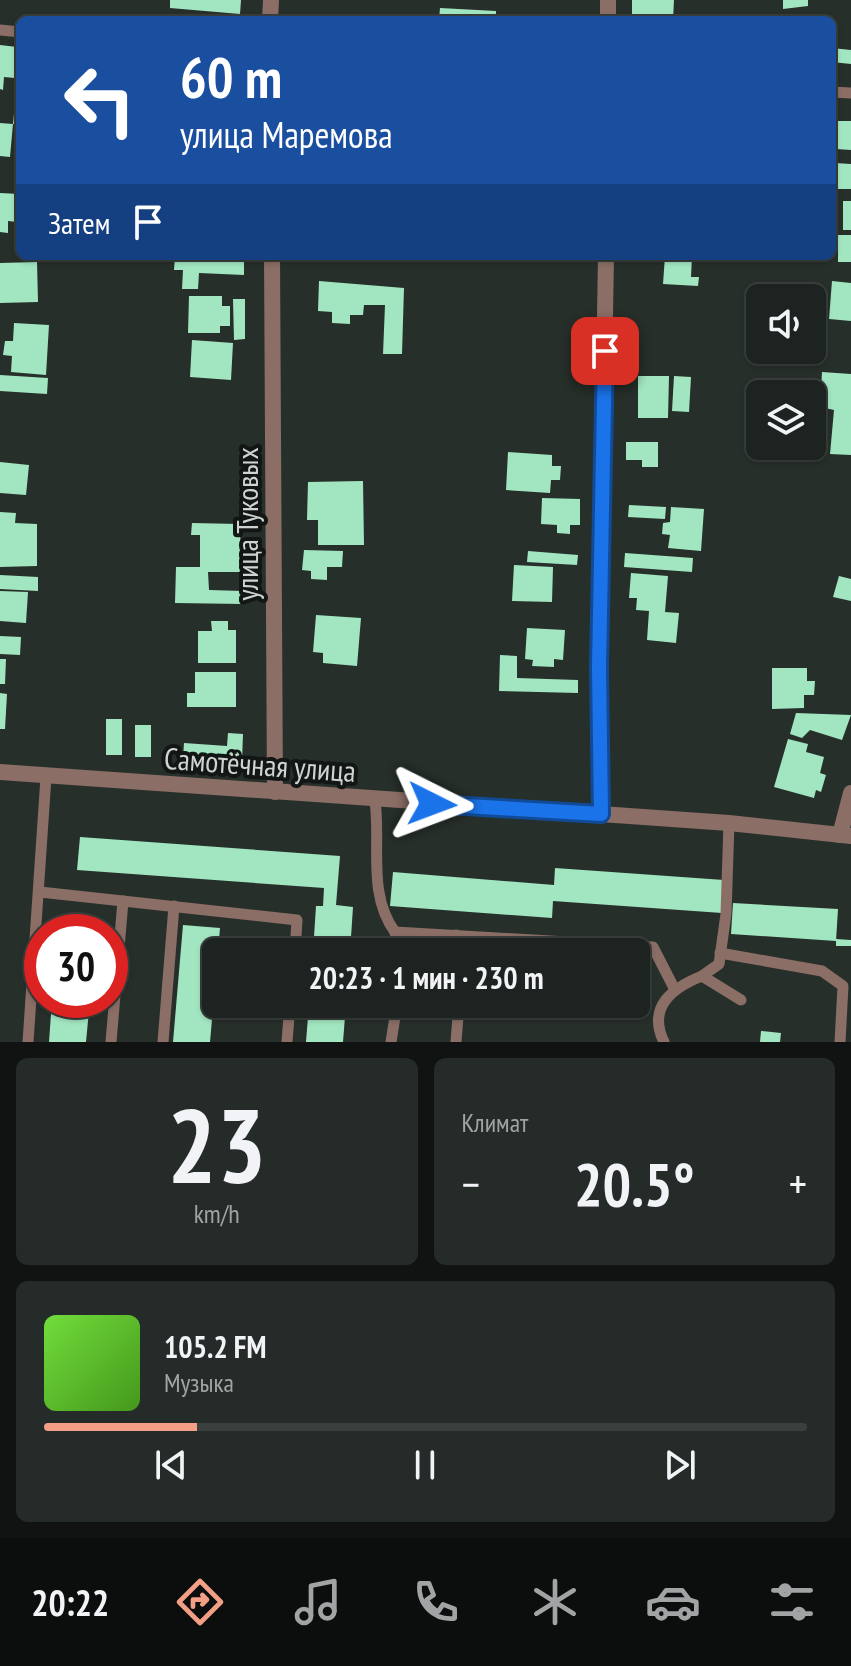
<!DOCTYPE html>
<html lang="ru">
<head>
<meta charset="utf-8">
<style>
	:root { --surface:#1d2320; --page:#252b29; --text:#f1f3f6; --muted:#a0a4a5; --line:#3b403e; --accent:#f39f85 }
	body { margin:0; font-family:"PT Sans Narrow",sans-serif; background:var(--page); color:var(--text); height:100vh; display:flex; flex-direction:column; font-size:30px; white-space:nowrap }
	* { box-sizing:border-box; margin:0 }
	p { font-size:26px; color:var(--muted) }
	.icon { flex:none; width:44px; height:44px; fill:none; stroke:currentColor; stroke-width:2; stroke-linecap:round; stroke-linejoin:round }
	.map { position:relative; height:1042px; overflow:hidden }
	.details { display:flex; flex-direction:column; gap:16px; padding:16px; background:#101312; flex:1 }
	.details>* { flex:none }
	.top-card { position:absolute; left:16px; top:16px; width:820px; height:244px; border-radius:12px; box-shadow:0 2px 6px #0004,0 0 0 2px var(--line); background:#1a4fa0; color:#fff; overflow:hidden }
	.tools { position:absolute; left:746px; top:284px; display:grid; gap:16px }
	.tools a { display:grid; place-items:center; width:80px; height:80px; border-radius:12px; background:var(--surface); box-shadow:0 2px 6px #0004,0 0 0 2px var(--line); font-size:40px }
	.speed { position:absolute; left:24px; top:914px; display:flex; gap:16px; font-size:40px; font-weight:700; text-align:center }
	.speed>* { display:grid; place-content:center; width:104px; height:104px; border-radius:50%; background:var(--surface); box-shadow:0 2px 6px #0004,0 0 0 2px var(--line); line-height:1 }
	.speed .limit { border:12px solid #d22; background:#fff; color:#111 }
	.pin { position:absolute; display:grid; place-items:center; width:68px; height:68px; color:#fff; margin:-34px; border-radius:16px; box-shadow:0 4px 12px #0006 }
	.me { position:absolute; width:88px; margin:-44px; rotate:93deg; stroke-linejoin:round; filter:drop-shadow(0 0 6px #0008) }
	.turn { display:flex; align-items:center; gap:28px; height:168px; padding:0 32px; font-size:36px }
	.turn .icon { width:104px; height:104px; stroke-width:2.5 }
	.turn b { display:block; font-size:56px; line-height:68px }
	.then { display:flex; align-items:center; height:76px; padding:0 32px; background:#0003; gap:16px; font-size:30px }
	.big { font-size:60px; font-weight:700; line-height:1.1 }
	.details .widget { flex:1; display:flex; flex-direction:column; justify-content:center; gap:12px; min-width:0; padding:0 28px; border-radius:12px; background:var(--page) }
	.details .dial { align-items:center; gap:0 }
	.dial b { font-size:104px; line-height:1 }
	.song { display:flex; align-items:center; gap:24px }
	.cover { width:96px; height:96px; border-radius:12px; background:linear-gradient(135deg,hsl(100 70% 55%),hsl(100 70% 35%)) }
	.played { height:8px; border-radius:4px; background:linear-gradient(90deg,var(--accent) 20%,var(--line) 20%) }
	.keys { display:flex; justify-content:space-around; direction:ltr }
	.heat { display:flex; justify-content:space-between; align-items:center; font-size:44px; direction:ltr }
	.details .tiles { flex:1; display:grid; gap:16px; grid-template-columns:1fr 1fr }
	.widget:last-child { grid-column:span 2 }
	.trip { position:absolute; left:202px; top:938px; width:448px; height:80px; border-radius:12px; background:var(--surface); box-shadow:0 2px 6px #0004,0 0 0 2px var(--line); font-weight:700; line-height:80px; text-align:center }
	.tabs { display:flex; height:128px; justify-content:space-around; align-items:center; background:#0c0e0d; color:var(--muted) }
	.tabs .icon { width:56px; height:56px }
	.tabs .on { color:var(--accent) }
	.tabs b { font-size:36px; color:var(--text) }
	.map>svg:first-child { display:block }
	.building { fill:#a2e6c1 }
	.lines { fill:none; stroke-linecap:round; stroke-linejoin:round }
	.lane { stroke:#8b6e66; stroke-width:11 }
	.street { stroke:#8b6e66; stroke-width:16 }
	.route-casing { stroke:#114b97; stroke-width:20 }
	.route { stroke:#1a73e8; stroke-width:14 }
	.labels { text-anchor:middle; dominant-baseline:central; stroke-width:8; stroke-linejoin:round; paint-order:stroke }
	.street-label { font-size:30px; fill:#cfd4d1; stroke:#121614 }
</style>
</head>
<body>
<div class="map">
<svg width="851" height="1042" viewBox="0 0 851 1042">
	<rect width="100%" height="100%" fill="#272f2a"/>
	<g class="building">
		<polygon points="170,0 241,0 240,14 170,8"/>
		<polygon points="632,0 674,0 673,20 648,20 648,15 632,14"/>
		<polygon points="783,0 808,0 808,6 783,9"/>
		<polygon points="440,8 496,11 496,20 439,20"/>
		<polygon points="0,45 17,47 15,78 4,77 3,90 0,89"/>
		<polygon points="832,48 851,50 851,64 832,62"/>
		<polygon points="18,72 20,72 20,125 13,124"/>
		<polygon points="836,121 851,121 851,150 836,149"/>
		<polygon points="0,123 13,124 10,157 0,156"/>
		<polygon points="835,163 851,164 851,189 834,189"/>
		<polygon points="0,193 19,194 17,222 8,221 8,233 0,232"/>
		<rect x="843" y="201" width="8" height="29"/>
		<rect x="838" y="235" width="13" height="27"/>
		<polygon points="175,256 244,261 244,275 199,273 198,289 182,289 183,270 174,270"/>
		<polygon points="665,256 692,256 691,277 699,277 698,286 663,284"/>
		<polygon points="37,262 38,302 0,303 0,263"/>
		<polygon points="319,281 404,288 402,354 383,354 385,305 364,305 363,315 350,315 350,324 332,323 332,312 318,311"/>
		<polygon points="832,281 851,283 851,321 829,319"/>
		<polygon points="189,296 222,296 222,306 230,306 230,326 220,326 220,333 188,333"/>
		<polygon points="233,299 245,299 245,339 234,340"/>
		<polygon points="14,323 49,325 46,375 11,372 12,356 3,355 5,341 13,341"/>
		<polygon points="192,340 233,343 231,380 190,377"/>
		<polygon points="822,372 851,374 851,455 830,454 834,410 816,406 812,410 812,394 787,394 787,388 821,390"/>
		<polygon points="0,375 48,378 47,394 0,391"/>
		<polygon points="638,376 669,376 668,418 638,418"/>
		<polygon points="674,376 691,377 689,412 672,411"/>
		<polygon points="626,442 658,442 658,467 642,467 642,460 626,460"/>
		<polygon points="508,452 552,455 552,466 561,466 560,480 551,480 550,493 506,490"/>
		<polygon points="0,462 29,465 26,495 0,493"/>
		<polygon points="363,481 364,545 318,545 318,520 307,520 308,482"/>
		<polygon points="542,498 580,499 580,525 570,525 570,534 557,533 557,525 541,524"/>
		<polygon points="629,505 666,507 665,519 628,517"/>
		<polygon points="671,507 704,509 701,551 668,548 670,535 662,534 663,523 670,522"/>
		<polygon points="0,512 16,513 15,523 37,524 37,566 0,567"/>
		<polygon points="192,523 240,524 241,572 208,572 209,590 243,591 243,604 175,603 176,567 200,567 200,535 191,535"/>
		<polygon points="304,550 343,551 342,567 327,567 327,580 311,579 311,571 302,570"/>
		<polygon points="528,551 578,555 577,565 527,562"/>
		<polygon points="625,553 693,558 692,572 624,567"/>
		<polygon points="514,565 553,567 552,602 512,601"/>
		<polygon points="631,573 668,576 665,612 679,613 676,643 647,640 649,611 636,610 637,598 629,598"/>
		<polygon points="0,575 38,577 38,591 0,589"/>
		<polygon points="839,576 851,579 851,601 833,597"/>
		<polygon points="0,591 28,592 26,623 0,621"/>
		<polygon points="316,615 361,618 357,666 323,663 323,653 313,652"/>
		<polygon points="211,621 228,621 228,630 236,630 236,663 198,663 198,631 212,631"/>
		<polygon points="527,628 565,630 563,660 554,659 554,667 532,666 533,660 525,659"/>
		<polygon points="0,636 21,637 20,655 0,654"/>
		<polygon points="500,655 517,656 517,678 578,680 578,693 499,691"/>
		<polygon points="0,659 6,659 5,684 0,684"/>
		<polygon points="772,668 807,668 807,681 815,681 814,695 804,695 804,708 772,709"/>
		<polygon points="195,672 236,672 236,707 187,707 187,693 195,693"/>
		<polygon points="0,693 7,694 5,729 0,729"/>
		<polygon points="796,713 851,715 842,740 810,730 802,738 790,734"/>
		<rect x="106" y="719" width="16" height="36"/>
		<rect x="135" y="725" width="16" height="32"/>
		<polygon points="228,733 243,734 242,762 183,759 184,743 227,746"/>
		<polygon points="788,739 808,744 806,752 824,757 820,773 826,775 821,792 816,790 814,798 774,787"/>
		<polygon points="80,837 340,856 336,905 353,907 350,952 313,952 316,906 323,906 324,888 77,870"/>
		<polygon points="555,868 724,880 722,913 553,901 552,918 390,906 393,872 554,885"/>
		<polygon points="733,903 838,909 836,941 731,934"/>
		<polygon points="58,917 96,919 95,932 57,932"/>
		<polygon points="183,925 220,928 210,1042 173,1042"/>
		<polygon points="836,939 851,940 851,946 836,946"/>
		<polygon points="52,1000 90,1000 86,1042 49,1042"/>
		<polygon points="309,1004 346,1004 343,1042 306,1042"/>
		<polygon points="509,1004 616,1004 614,1020"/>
		<polygon points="761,1031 781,1033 780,1042 760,1042"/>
	</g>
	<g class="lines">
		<g class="lane">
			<polyline points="0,30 20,32"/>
			<polyline points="832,92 851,93"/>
			<path d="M 375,801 C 381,844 367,894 395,932"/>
			<polyline points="40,892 297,920 295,952"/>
			<polyline points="399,952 395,932 653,947 674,988"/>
			<polyline points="453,952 456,935"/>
			<polyline points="720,953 822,971 843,986 840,1042"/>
			<polyline points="702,976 719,964 726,914 729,823"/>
			<polyline points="28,1042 46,777"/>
			<polyline points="111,1042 123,901"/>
			<polyline points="163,1042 174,906"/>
			<polyline points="287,1042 290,1004"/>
			<polyline points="391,1042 397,1004"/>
			<polyline points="456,1042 459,1004"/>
			<path d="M 664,1042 C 647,1007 672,988 702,976 L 741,1000"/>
		</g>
		<g class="street">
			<polyline points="608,0 608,20"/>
			<polyline points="270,20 271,0"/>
			<polyline points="272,256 275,792"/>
			<polyline points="0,772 729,823 851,836"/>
			<polyline points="601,814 599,667 606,256"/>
			<polyline points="840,835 851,793"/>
		</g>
	</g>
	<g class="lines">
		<defs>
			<polyline id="route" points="432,804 601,814 599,667 605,351"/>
		</defs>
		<use href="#route" class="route-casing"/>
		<use href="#route" class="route"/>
	</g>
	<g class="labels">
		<g class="street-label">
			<text transform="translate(246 524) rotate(-90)">улица Туковых</text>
			<text transform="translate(260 764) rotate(4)">Самотёчная улица</text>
		</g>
	</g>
</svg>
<div class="tools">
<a><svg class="icon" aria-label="sound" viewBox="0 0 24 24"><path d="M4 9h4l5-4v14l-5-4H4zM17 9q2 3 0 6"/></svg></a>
<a><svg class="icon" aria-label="layers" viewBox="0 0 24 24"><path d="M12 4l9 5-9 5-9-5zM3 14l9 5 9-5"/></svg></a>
</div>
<div class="speed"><div class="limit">30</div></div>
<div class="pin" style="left:605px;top:351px;background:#d93025"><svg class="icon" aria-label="arrive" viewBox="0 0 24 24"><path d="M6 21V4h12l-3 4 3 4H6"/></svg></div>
<svg class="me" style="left:432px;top:804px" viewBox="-20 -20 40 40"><path d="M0-17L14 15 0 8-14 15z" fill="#1a73e8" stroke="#fff" stroke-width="4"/></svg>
<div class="trip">20:23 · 1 мин · 230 m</div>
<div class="top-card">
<div class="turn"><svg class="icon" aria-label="left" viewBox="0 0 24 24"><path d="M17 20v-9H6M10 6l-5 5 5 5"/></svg><div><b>60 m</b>улица Маремова</div></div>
<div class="then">Затем<svg class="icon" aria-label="arrive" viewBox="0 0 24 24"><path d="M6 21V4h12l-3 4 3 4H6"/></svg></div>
</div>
</div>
<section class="details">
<div class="tiles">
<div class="widget dial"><b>23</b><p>km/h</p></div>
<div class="widget"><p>Климат</p>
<div class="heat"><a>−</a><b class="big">20.5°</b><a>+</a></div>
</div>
<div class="widget">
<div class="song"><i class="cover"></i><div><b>105.2 FM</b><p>Музыка</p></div></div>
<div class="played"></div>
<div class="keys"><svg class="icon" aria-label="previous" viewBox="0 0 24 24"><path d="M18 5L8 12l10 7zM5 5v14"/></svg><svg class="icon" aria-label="pause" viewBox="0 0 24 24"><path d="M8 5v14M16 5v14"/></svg><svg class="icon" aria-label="next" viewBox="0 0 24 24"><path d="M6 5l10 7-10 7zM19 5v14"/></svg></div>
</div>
</div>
</section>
<nav class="tabs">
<b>20:22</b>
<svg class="icon on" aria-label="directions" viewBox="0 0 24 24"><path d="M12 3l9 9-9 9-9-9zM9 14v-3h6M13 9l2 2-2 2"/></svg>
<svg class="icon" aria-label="music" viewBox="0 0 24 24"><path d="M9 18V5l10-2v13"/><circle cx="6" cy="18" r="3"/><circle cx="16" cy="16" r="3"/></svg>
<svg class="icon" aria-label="phone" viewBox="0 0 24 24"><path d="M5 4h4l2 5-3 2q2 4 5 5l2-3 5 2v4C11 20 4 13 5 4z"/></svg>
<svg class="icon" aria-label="climate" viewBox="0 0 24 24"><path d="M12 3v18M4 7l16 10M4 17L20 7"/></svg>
<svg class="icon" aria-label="car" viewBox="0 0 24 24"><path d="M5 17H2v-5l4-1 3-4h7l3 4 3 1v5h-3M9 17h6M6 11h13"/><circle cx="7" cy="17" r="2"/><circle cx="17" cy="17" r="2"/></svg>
<svg class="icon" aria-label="filters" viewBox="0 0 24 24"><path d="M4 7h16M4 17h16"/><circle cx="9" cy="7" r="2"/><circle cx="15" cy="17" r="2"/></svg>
</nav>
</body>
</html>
